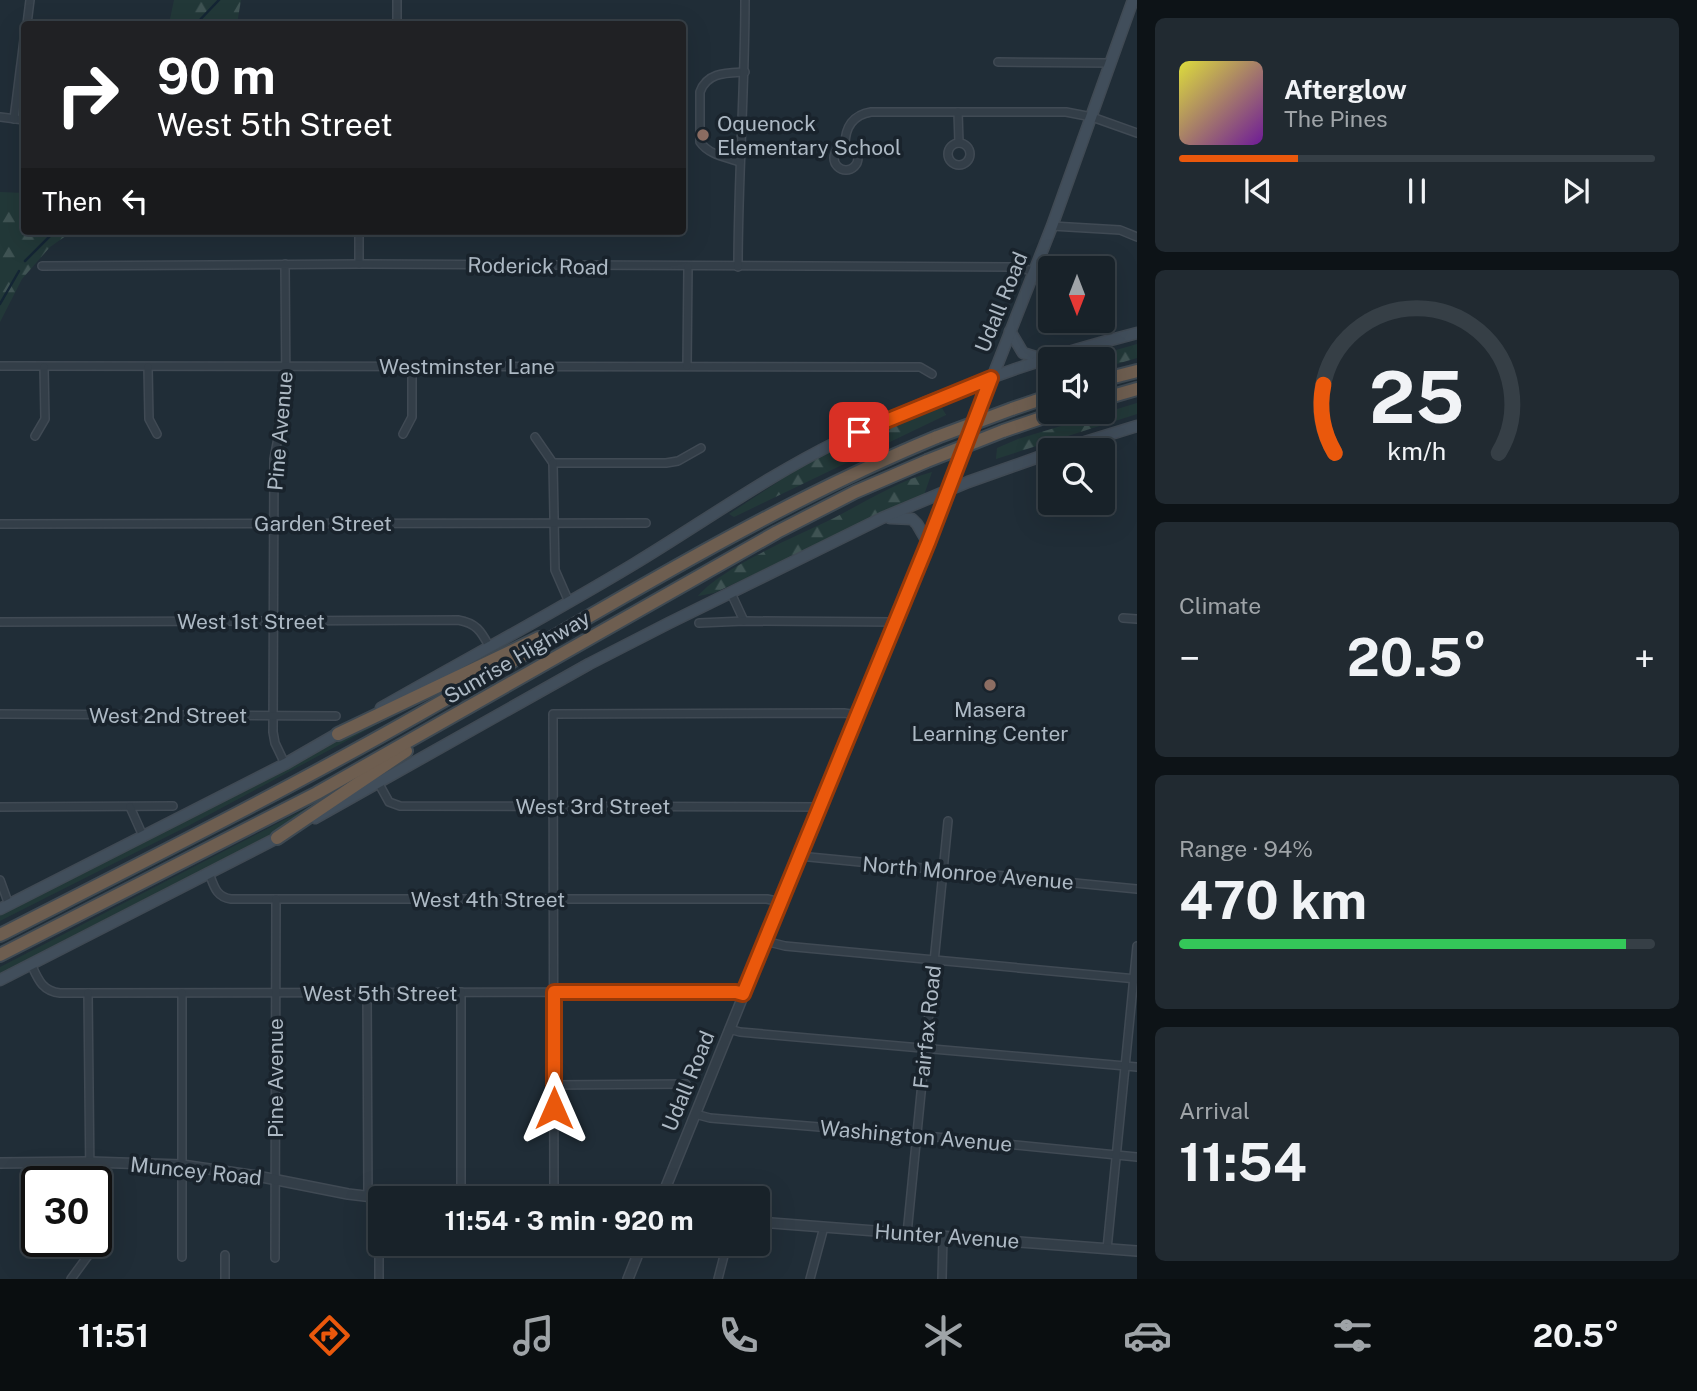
<!DOCTYPE html>
<html lang="en">
<head>
<meta charset="utf-8">
<style>
	:root { --surface:#182229; --page:#212a31; --text:#f1f3f6; --muted:#9fa4a8; --line:#363f46; --accent:#ea580c }
	body { margin:0; font-family:"Public Sans",sans-serif; background:var(--page); color:var(--text); height:100vh; display:flex; flex-direction:column; font-size:26px; white-space:nowrap }
	* { box-sizing:border-box; margin:0 }
	p { font-size:23px; color:var(--muted) }
	.icon { flex:none; width:38px; height:38px; fill:none; stroke:currentColor; stroke-width:2; stroke-linecap:round; stroke-linejoin:round }
	.map { position:relative; flex:1; overflow:hidden }
	.sheet { display:flex; flex-direction:column; gap:18px; padding:18px; background:#0d1317; width:560px }
	.sheet>* { flex:none }
	.hud { position:absolute; left:21px; top:21px; width:665px; height:214px; border-radius:7px; box-shadow:0 7px 28px #0002,0 0 0 2px var(--line); background:#202124; color:#fff; overflow:hidden }
	.needle { width:46px; rotate:180deg }
	.tools { position:absolute; left:1038px; top:256px; display:grid; gap:14px }
	.tools a { display:grid; place-items:center; width:77px; height:77px; border-radius:7px; background:var(--surface); box-shadow:0 7px 28px #0002,0 0 0 2px var(--line); font-size:35px }
	.speed { position:absolute; left:21px; top:1166px; display:flex; gap:14px; font-size:35px; font-weight:700; text-align:center }
	.speed>* { display:grid; place-content:center; width:91px; height:91px; border-radius:50%; background:var(--surface); box-shadow:0 7px 28px #0002,0 0 0 2px var(--line); line-height:1 }
	.speed .limit { border:4px solid #111; border-radius:10px; background:#fff; color:#111 }
	.pin { position:absolute; display:grid; place-items:center; width:60px; height:60px; color:#fff; margin:-30px; border-radius:14px; box-shadow:0 4px 10px #0006 }
	.me { position:absolute; width:77px; margin:-38px; rotate:0deg; stroke-linejoin:round; filter:drop-shadow(0 0 5px #0008) }
	.turn { display:flex; align-items:center; gap:24px; height:147px; padding:0 21px; font-size:32px }
	.turn .icon { width:91px; height:91px; stroke-width:2.5 }
	.turn b { display:block; font-size:49px; line-height:60px }
	.then { display:flex; align-items:center; height:66px; padding:0 21px; background:#0003; gap:14px; font-size:26px }
	.big { font-size:52px; font-weight:700; line-height:1.1 }
	.sheet .card { flex:1; display:flex; flex-direction:column; justify-content:center; gap:10px; min-width:0; padding:0 24px; border-radius:10px; background:var(--page) }
	.sheet .dial { align-items:center; gap:0 }
	.dial svg { height:182px; overflow:visible; fill:none; stroke:var(--line); stroke-width:7; stroke-linecap:round; text-anchor:middle }
	.dial text { fill:var(--text); stroke:none }
	.song { display:flex; align-items:center; gap:21px }
	.cover { width:84px; height:84px; border-radius:10px; background:linear-gradient(135deg,hsl(60 70% 55%),hsl(280 70% 35%)) }
	.played { height:7px; border-radius:4px; background:linear-gradient(90deg,var(--accent) 25%,var(--line) 25%) }
	.keys { display:flex; justify-content:space-around; direction:ltr }
	.heat { display:flex; justify-content:space-between; align-items:center; font-size:38px; direction:ltr }
	.charge { height:10px; border-radius:5px; background:linear-gradient(90deg,#34c759 94%,var(--line) 0) }
	.trip { position:absolute; left:368px; top:1186px; width:402px; height:70px; border-radius:7px; background:var(--surface); box-shadow:0 7px 28px #0002,0 0 0 2px var(--line); font-weight:700; line-height:70px; text-align:center }
	.menu { display:flex; height:112px; justify-content:space-around; align-items:center; background:#0a0e10; color:var(--muted) }
	.menu .icon { width:49px; height:49px }
	.menu .on { color:var(--accent) }
	.menu b { font-size:32px; color:var(--text) }
	main { display:flex; flex:1; min-height:0 }
	.map>svg:first-child { display:block }
	.grass { fill:#223838 }
	.forest { fill:url(#forest-firs) }
	.lines { fill:none; stroke-linecap:round; stroke-linejoin:round }
	.stream { stroke:#142534; stroke-width:2.5 }
	.minor-casing { stroke:#404a54; stroke-width:10 }
	.tertiary-casing { stroke:#404a54; stroke-width:12 }
	.secondary-casing { stroke:#404a54; stroke-width:13 }
	.motorway-casing { stroke:#3e4952; stroke-width:16 }
	.minor { stroke:#333e48; stroke-width:7 }
	.tertiary { stroke:#333e48; stroke-width:9 }
	.secondary { stroke:#414e5b; stroke-width:10 }
	.motorway { stroke:#6e5e50; stroke-width:12 }
	.motorway-bridge-casing { stroke:#3e4952; stroke-width:16; stroke-linecap:butt }
	.motorway-bridge { stroke:#6e5e50; stroke-width:12 }
	.route-casing { stroke:#983908; stroke-width:18 }
	.route { stroke:#ea580c; stroke-width:12 }
	.education-dot { fill:#8d6e63; stroke:#19232c; stroke-width:2.5 }
	.labels { text-anchor:middle; dominant-baseline:central; stroke-width:7; stroke-linejoin:round; paint-order:stroke }
	.poi-label { font-size:21px; fill:#adb9c4; stroke:#19232c; text-anchor:start }
	.street-label { font-size:21px; fill:#adb9c4; stroke:#19232c }
</style>
</head>
<body>
<main>
<div class="map">
<svg width="1137" height="1279" viewBox="0 0 1137 1279">
	<defs>
		<pattern id="forest-firs" width="22" height="20" patternUnits="userSpaceOnUse" patternTransform="scale(1.75)"><rect width="22" height="20" fill="#223838"/><path d="M5 1l3.5 6h-7zM16 11l3.5 6h-7z" fill="#3f5353"/></pattern>
	</defs>
	<rect width="100%" height="100%" fill="#202d37"/>
	<g class="grass">
		<polygon points="407,705 402,711 190,825 0,921 0,914 369,721"/>
		<polygon points="313,805 265,838 0,973 0,967"/>
	</g>
	<g class="forest">
		<polygon points="174,0 241,0 237,24 169,24"/>
		<polygon points="0,192 24,193 24,231 73,231 50,247 22,279 0,322"/>
		<polygon points="1137,344 1137,358 1103,368 1102,359 1085,359"/>
		<polygon points="1137,403 1137,414 996,459 997,448 1018,439"/>
		<polygon points="942,408 946,415 734,517 729,514 814,458 921,413"/>
		<path d="M 932,472 L 924,495 L 714,593 L 698,596 C 722,567 797,536 834,518 C 865,502 898,481 932,472 Z"/>
	</g>
	<g class="lines">
		<g class="stream">
			<polyline points="196,24 219,0"/>
			<polyline points="25,261 55,231"/>
			<polyline points="0,304 19,271"/>
		</g>
		<defs>
			<g id="minor">
				<polyline points="397,0 397,24"/>
				<polyline points="27,24 30,0"/>
				<polyline points="998,62 1111,63"/>
				<polyline points="958,112 959,143"/>
				<polyline points="0,117 24,120"/>
				<polyline points="14,119 24,40"/>
				<circle cx="959" cy="154" r="11"/>
				<path d="M 845,145 C 845,127 853,115 871,112 L 1066,112 L 1092,117 L 1137,133"/>
				<circle cx="846" cy="158" r="12"/>
				<path d="M 740,162 C 726,157 709,155 700,142 L 700,92 C 707,72 727,73 745,72"/>
				<polyline points="1052,226 1120,230 1137,237"/>
				<polyline points="359,231 359,264"/>
				<polyline points="285,264 286,396 274,459 273,732 275,743 285,764"/>
				<polyline points="42,266 362,264 1013,267 1034,271"/>
				<path d="M 738,267 C 738,178 745,89 745,0"/>
				<polyline points="0,366 920,367 932,374"/>
				<polyline points="687,366 688,267"/>
				<polyline points="148,367 149,419 157,434"/>
				<polyline points="403,434 412,417 412,366"/>
				<polyline points="35,436 45,419 44,367"/>
				<polyline points="535,437 553,463"/>
				<polyline points="553,463 666,463 678,461 701,448"/>
				<polyline points="553,463 555,570 569,602"/>
				<polyline points="0,524 646,523"/>
				<polyline points="731,593 744,621"/>
				<polyline points="1123,618 1137,619"/>
				<path d="M 0,622 L 458,620 C 476,623 481,631 489,646"/>
				<polyline points="699,623 744,621 895,622"/>
				<polyline points="0,714 336,716"/>
				<polyline points="379,784 389,802 400,806 819,807"/>
				<polyline points="0,807 173,806"/>
				<polyline points="130,807 143,836"/>
				<polyline points="799,856 1137,889"/>
				<path d="M 209,873 C 214,886 216,897 231,899 L 767,899 L 781,902"/>
				<polyline points="0,880 9,905"/>
				<polyline points="765,941 785,946 1137,979"/>
				<path d="M 31,964 C 38,979 42,991 60,993 L 734,992 L 743,994"/>
				<polyline points="88,993 90,1181"/>
				<polyline points="367,993 368,1197"/>
				<polyline points="729,1029 740,1032 1137,1067"/>
				<polyline points="554,1085 686,1084"/>
				<polyline points="695,1114 710,1118 916,1135 1137,1157"/>
				<polyline points="461,1199 461,992"/>
				<polyline points="554,1199 553,714 844,713 857,715"/>
				<polyline points="907,1234 948,821"/>
				<polyline points="1107,1249 1137,946"/>
				<polyline points="225,1255 225,1279"/>
				<polyline points="182,1257 182,993"/>
				<polyline points="275,1258 276,899"/>
				<polyline points="379,1258 379,1279"/>
				<polyline points="71,1279 90,1253 90,1241"/>
				<polyline points="718,1279 727,1244"/>
				<polyline points="810,1279 824,1227"/>
				<polyline points="942,1279 943,1236"/>
			</g>
			<g id="tertiary">
				<polyline points="0,1163 90,1162 182,1165 257,1176 348,1194 390,1199"/>
				<polyline points="661,1199 948,490"/>
				<polyline points="758,1222 1137,1251"/>
				<polyline points="628,1279 642,1244"/>
			</g>
			<g id="secondary">
				<polyline points="1010,331 1023,353 1042,359"/>
				<polyline points="1059,450 1137,426"/>
				<polyline points="948,490 1052,226 1133,0"/>
				<polyline points="890,518 912,519 917,524 928,543"/>
				<path d="M 381,708 C 465,660 551,614 634,564 C 702,523 767,476 839,441 C 934,395 1035,359 1137,333"/>
				<polyline points="315,818 589,664 669,623 882,518 968,482 1050,453"/>
				<polyline points="0,909 285,764 344,730"/>
				<polyline points="0,980 283,835"/>
			</g>
			<g id="motorway">
				<polyline points="1102,380 1137,371"/>
				<polyline points="1102,399 1137,389"/>
				<polyline points="1012,409 1050,396"/>
				<polyline points="1003,431 1062,411"/>
				<polyline points="338,734 539,638"/>
				<polyline points="277,838 406,751"/>
				<path d="M 0,935 C 141,863 283,792 420,714 C 590,618 756,512 937,437"/>
				<polyline points="0,955 317,793 777,532 855,492 927,461"/>
			</g>
		</defs>
		<use href="#minor" class="minor-casing"/>
		<use href="#tertiary" class="tertiary-casing"/>
		<use href="#secondary" class="secondary-casing"/>
		<use href="#motorway" class="motorway-casing"/>
		<use href="#minor" class="minor"/>
		<use href="#tertiary" class="tertiary"/>
		<use href="#secondary" class="secondary"/>
		<use href="#motorway" class="motorway"/>
		<defs>
			<g id="motorway-bridge">
				<polyline points="937,437 1012,409"/>
				<polyline points="927,461 1003,431"/>
			</g>
		</defs>
		<use href="#motorway-bridge" class="motorway-bridge-casing"/>
		<use href="#motorway-bridge" class="motorway-bridge"/>
	</g>
	<g class="lines">
		<defs>
			<polyline id="route" points="554,1108 554,992 736,992 743,994 928,543 991,378 859,432"/>
		</defs>
		<use href="#route" class="route-casing"/>
		<use href="#route" class="route"/>
	</g>
	<g class="education-dot">
		<circle cx="703" cy="135" r="7"/>
		<circle cx="990" cy="685" r="7"/>
	</g>
	<g class="labels">
		<g class="poi-label">
			<text x="717" y="123">Oquenock<tspan x="717" dy="24">Elementary School</tspan></text>
			<text x="990" y="709" text-anchor="middle">Masera<tspan x="990" dy="24">Learning Center</tspan></text>
		</g>
		<g class="street-label">
			<text transform="translate(538 266) rotate(1)">Roderick Road</text>
			<text transform="translate(1001 302) rotate(-68)">Udall Road</text>
			<text x="467" y="366">Westminster Lane</text>
			<text transform="translate(280 431) rotate(-85)">Pine Avenue</text>
			<text x="323" y="523">Garden Street</text>
			<text x="251" y="621">West 1st Street</text>
			<text transform="translate(517 657) rotate(-30)">Sunrise Highway</text>
			<text x="168" y="715">West 2nd Street</text>
			<text x="593" y="806">West 3rd Street</text>
			<text transform="translate(968 873) rotate(5)">North Monroe Avenue</text>
			<text x="488" y="899">West 4th Street</text>
			<text x="380" y="993">West 5th Street</text>
			<text transform="translate(927 1027) rotate(-84)">Fairfax Road</text>
			<text transform="translate(275 1078) rotate(-90)">Pine Avenue</text>
			<text transform="translate(688 1081) rotate(-68)">Udall Road</text>
			<text transform="translate(916 1136) rotate(5)">Washington Avenue</text>
			<text transform="translate(196 1171) rotate(6)">Muncey Road</text>
			<text transform="translate(947 1236) rotate(4)">Hunter Avenue</text>
		</g>
	</g>
</svg>
<div class="tools">
<a><svg class="needle" viewBox="-14 -14 28 28"><path d="M0-13l5 13h-10z" fill="#e53935"/><path d="M0 13l5-13h-10z" fill="#9fa4a8"/></svg></a>
<a><svg class="icon" aria-label="sound" viewBox="0 0 24 24"><path d="M4 9h4l5-4v14l-5-4H4zM17 9q2 3 0 6"/></svg></a>
<a><svg class="icon" aria-label="search" viewBox="0 0 24 24"><circle cx="10" cy="10" r="6"/><path d="M15 15l6 6"/></svg></a>
</div>
<div class="speed"><div class="limit">30</div></div>
<div class="pin" style="left:859px;top:432px;background:#d93025"><svg class="icon" aria-label="arrive" viewBox="0 0 24 24"><path d="M6 21V4h12l-3 4 3 4H6"/></svg></div>
<svg class="me" style="left:554px;top:1108px" viewBox="-20 -20 40 40"><path d="M0-17L14 15 0 8-14 15z" fill="#ea580c" stroke="#fff" stroke-width="4"/></svg>
<div class="trip">11:54 · 3 min · 920 m</div>
<div class="hud">
<div class="turn"><svg class="icon" aria-label="right" viewBox="0 0 24 24"><path d="M7 20v-9h11M14 6l5 5-5 5"/></svg><div><b>90 m</b>West 5th Street</div></div>
<div class="then">Then<svg class="icon" aria-label="left" viewBox="0 0 24 24"><path d="M17 20v-9H6M10 6l-5 5 5 5"/></svg></div>
</div>
</div>
<section class="sheet">
<div class="card">
<div class="song"><i class="cover"></i><div><b>Afterglow</b><p>The Pines</p></div></div>
<div class="played"></div>
<div class="keys"><svg class="icon" aria-label="previous" viewBox="0 0 24 24"><path d="M18 5L8 12l10 7zM5 5v14"/></svg><svg class="icon" aria-label="pause" viewBox="0 0 24 24"><path d="M8 5v14M16 5v14"/></svg><svg class="icon" aria-label="next" viewBox="0 0 24 24"><path d="M6 5l10 7-10 7zM19 5v14"/></svg></div>
</div>
<div class="card dial"><svg viewBox="0 0 100 80">
<path d="M14 69A42 42 0 1 1 86 69"/>
<path d="M14 69A42 42 0 0 1 9 39" stroke="#ea580c"/>
<text x="50" y="56" font-size="32" font-weight="700">25</text>
<text x="50" y="72" font-size="11">km/h</text>
</svg></div>
<div class="card"><p>Climate</p>
<div class="heat"><a>−</a><b class="big">20.5°</b><a>+</a></div>
</div>
<div class="card"><p>Range · 94%</p><b class="big">470 km</b><div class="charge"></div></div>
<div class="card"><p>Arrival</p><b class="big">11:54</b></div>
</section>
</main>
<nav class="menu">
<b>11:51</b>
<svg class="icon on" aria-label="directions" viewBox="0 0 24 24"><path d="M12 3l9 9-9 9-9-9zM9 14v-3h6M13 9l2 2-2 2"/></svg>
<svg class="icon" aria-label="music" viewBox="0 0 24 24"><path d="M9 18V5l10-2v13"/><circle cx="6" cy="18" r="3"/><circle cx="16" cy="16" r="3"/></svg>
<svg class="icon" aria-label="phone" viewBox="0 0 24 24"><path d="M5 4h4l2 5-3 2q2 4 5 5l2-3 5 2v4C11 20 4 13 5 4z"/></svg>
<svg class="icon" aria-label="climate" viewBox="0 0 24 24"><path d="M12 3v18M4 7l16 10M4 17L20 7"/></svg>
<svg class="icon" aria-label="car" viewBox="0 0 24 24"><path d="M5 17H2v-5l4-1 3-4h7l3 4 3 1v5h-3M9 17h6M6 11h13"/><circle cx="7" cy="17" r="2"/><circle cx="17" cy="17" r="2"/></svg>
<svg class="icon" aria-label="filters" viewBox="0 0 24 24"><path d="M4 7h16M4 17h16"/><circle cx="9" cy="7" r="2"/><circle cx="15" cy="17" r="2"/></svg>
<b>20.5°</b>
</nav>
</body>
</html>
